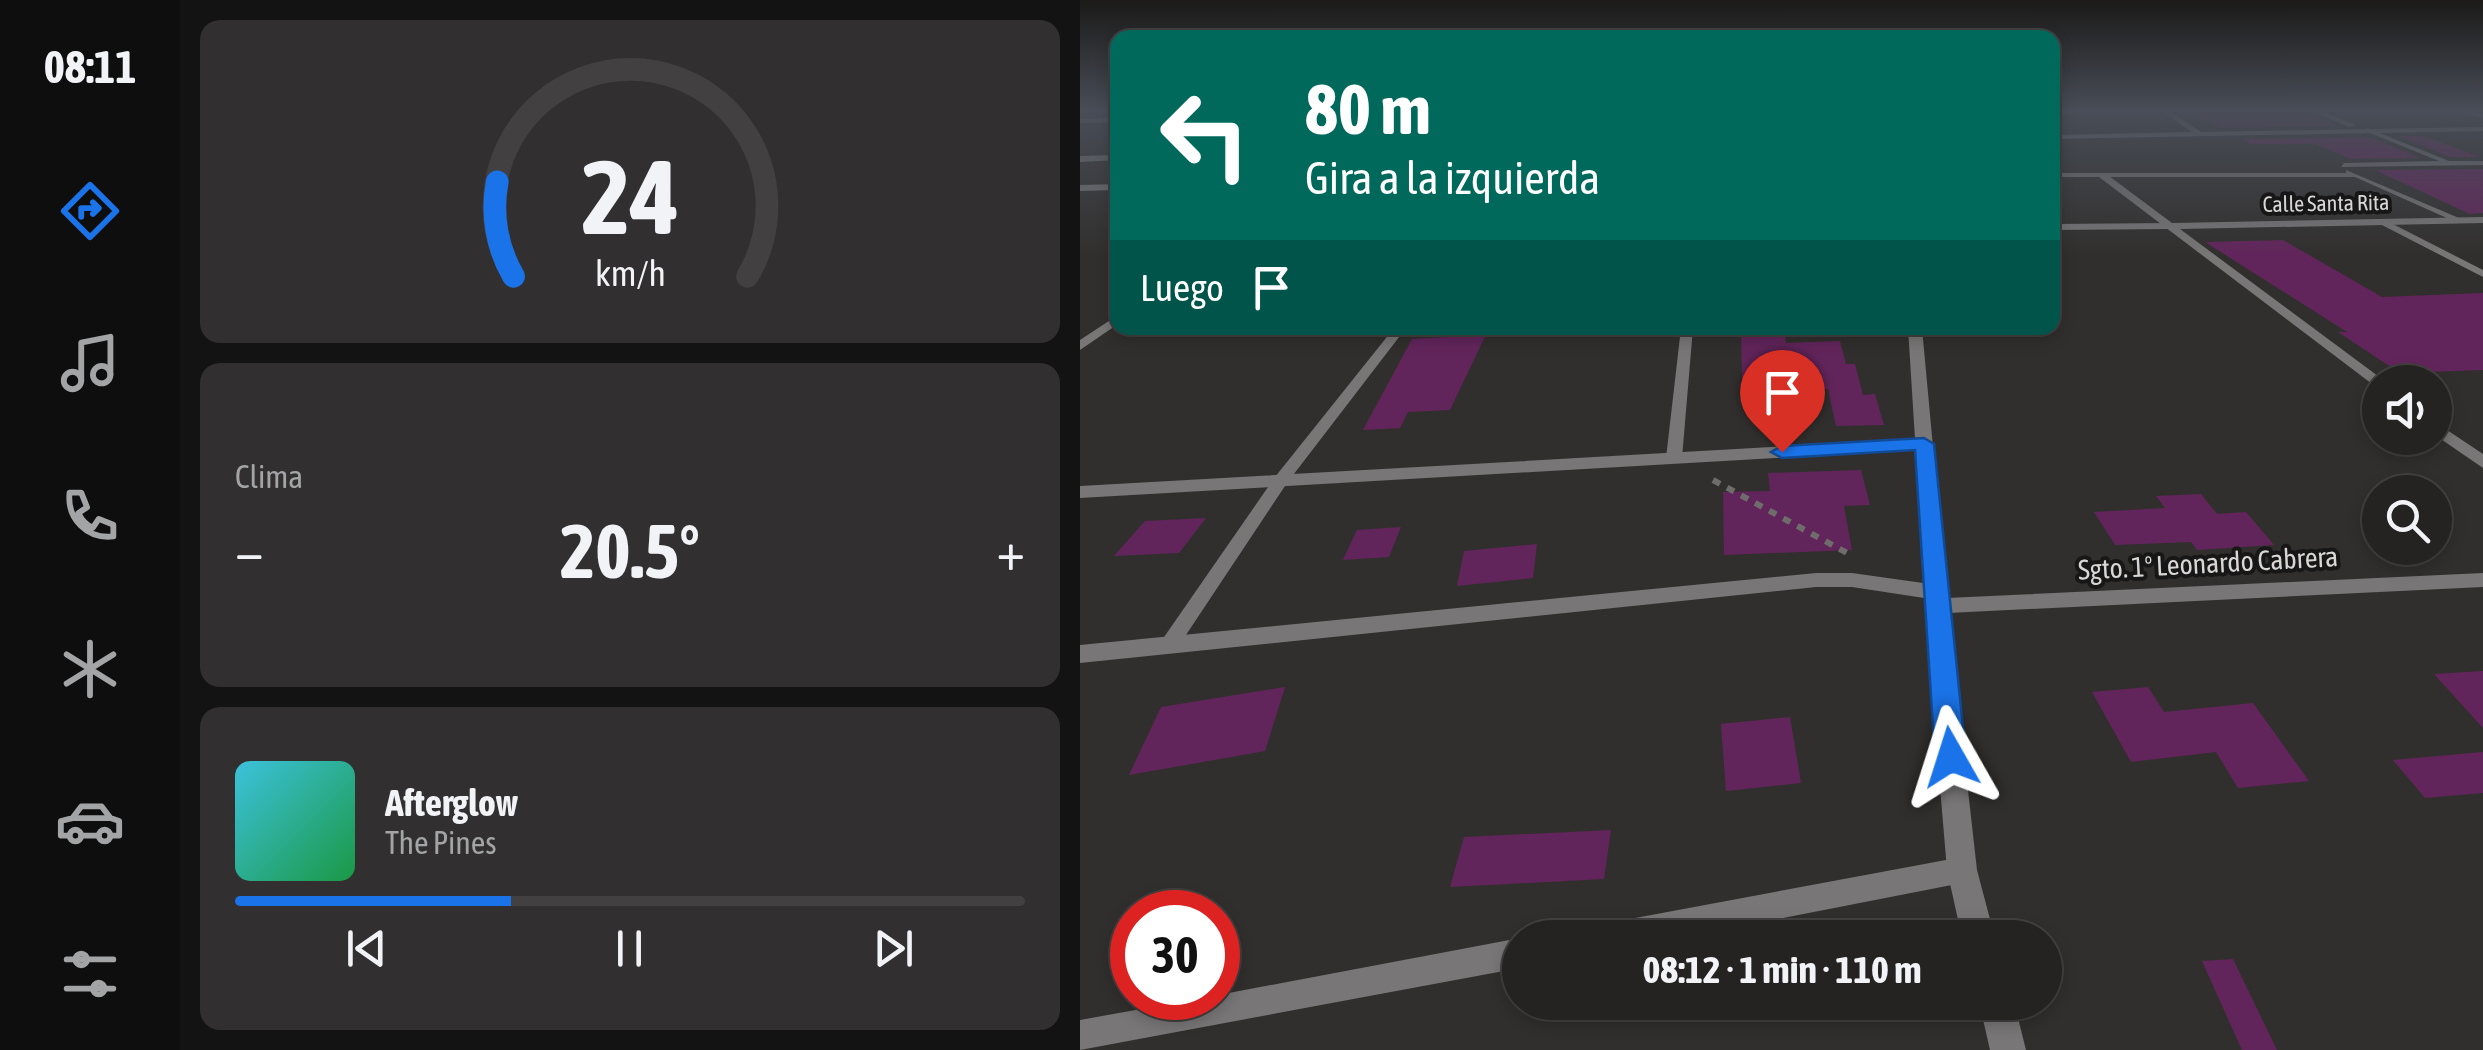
<!DOCTYPE html>
<html lang="es">
<head>
<meta charset="utf-8">
<style>
	:root { --surface:#252322; --page:#312f2f; --text:#f1f3f6; --muted:#a3a4a5; --line:#424040; --accent:#1a73e8 }
	body { margin:0; font-family:"Asap Condensed",sans-serif; background:var(--page); color:var(--text); height:100vh; display:flex; flex-direction:column; font-size:38px; white-space:nowrap }
	* { box-sizing:border-box; margin:0 }
	p { font-size:32px; color:var(--muted) }
	.icon { flex:none; width:55px; height:55px; fill:none; stroke:currentColor; stroke-width:2; stroke-linecap:round; stroke-linejoin:round }
	.map { position:relative; flex:1; overflow:hidden }
	.sheet { display:flex; flex-direction:column; gap:20px; padding:20px; background:#141313; width:900px }
	.sheet>* { flex:none }
	.banner { position:absolute; left:30px; top:30px; width:950px; height:305px; border-radius:20px; box-shadow:0 5px 15px #0003,0 0 0 2px var(--line); background:#00695c; color:#fff; overflow:hidden }
	.fabs { position:absolute; left:1282px; top:365px; display:grid; gap:20px }
	.fabs a { display:grid; place-items:center; width:90px; height:90px; border-radius:50%; background:var(--surface); box-shadow:0 5px 15px #0003,0 0 0 2px var(--line); font-size:50px }
	.speed { position:absolute; left:30px; top:890px; display:flex; gap:20px; font-size:50px; font-weight:700; text-align:center }
	.speed>* { display:grid; place-content:center; width:130px; height:130px; border-radius:50%; background:var(--surface); box-shadow:0 5px 15px #0003,0 0 0 2px var(--line); line-height:1 }
	.speed .limit { border:15px solid #d22; background:#fff; color:#111 }
	.pin { position:absolute; display:grid; place-items:center; width:85px; height:85px; color:#fff; margin:-102px -42px; border-radius:50% 50% 50% 0; rotate:-45deg; box-shadow:0 0 10px #0007 }
	.pin .icon { rotate:45deg }
	.me { position:absolute; width:110px; margin:-55px; rotate:354deg; stroke-linejoin:round; filter:drop-shadow(0 0 8px #0008) }
	.turn { display:flex; align-items:center; gap:35px; height:210px; padding:0 30px; font-size:45px }
	.turn .icon { width:130px; height:130px; stroke-width:2.5 }
	.turn b { display:block; font-size:70px; line-height:85px }
	.then { display:flex; align-items:center; height:95px; padding:0 30px; background:#0003; gap:20px; font-size:38px }
	.big { font-size:75px; font-weight:700; line-height:1.1 }
	.sheet .card { flex:1; display:flex; flex-direction:column; justify-content:center; gap:15px; min-width:0; padding:0 35px; border-radius:20px; background:var(--page) }
	.sheet .dial { align-items:center; gap:0 }
	.dial svg { height:260px; overflow:visible; fill:none; stroke:var(--line); stroke-width:7; stroke-linecap:round; text-anchor:middle }
	.dial text { fill:var(--text); stroke:none }
	.song { display:flex; align-items:center; gap:30px }
	.cover { width:120px; height:120px; border-radius:15px; background:linear-gradient(135deg,hsl(190 70% 55%),hsl(140 70% 35%)) }
	.played { height:10px; border-radius:5px; background:linear-gradient(90deg,var(--accent) 35%,var(--line) 35%) }
	.keys { display:flex; justify-content:space-around; direction:ltr }
	.heat { display:flex; justify-content:space-between; align-items:center; font-size:55px; direction:ltr }
	.trip { position:absolute; left:422px; top:920px; width:560px; height:100px; border-radius:50px; background:var(--surface); box-shadow:0 5px 15px #0003,0 0 0 2px var(--line); font-weight:700; line-height:100px; text-align:center }
	main { display:flex; flex:1; min-height:0 }
	.menu { display:flex; flex-direction:column; width:180px; justify-content:space-around; align-items:center; background:#0f0e0e; color:var(--muted) }
	.menu .icon { width:70px; height:70px }
	.menu .selected { color:var(--accent) }
	.menu b { font-size:45px; color:var(--text) }
	.map>svg:first-child { display:block }
	.building { fill:#62255b }
	.lines { fill:none; stroke-linecap:round; stroke-linejoin:round }
	.path { stroke:#6f6d6c; stroke-width:6; stroke-dasharray:8 8; stroke-linecap:butt }
	.service { fill:#787676; fill-rule:evenodd }
	.minor { fill:#787676; fill-rule:evenodd }
	.route { fill:#1a73e8; stroke:#114b97; stroke-width:2.5 }
	.labels { text-anchor:middle; dominant-baseline:central; stroke-width:8; stroke-linejoin:round; paint-order:stroke }
	.far-street-label { font-size:22px; fill:#d8d7d6; stroke:#181717 }
	.street-label { font-size:28px; fill:#d8d7d6; stroke:#181717 }
</style>
</head>
<body>
<main>
<nav class="menu">
<b>08:11</b>
<svg class="icon selected" aria-label="directions" viewBox="0 0 24 24"><path d="M12 3l9 9-9 9-9-9zM9 14v-3h6M13 9l2 2-2 2"/></svg>
<svg class="icon" aria-label="music" viewBox="0 0 24 24"><path d="M9 18V5l10-2v13"/><circle cx="6" cy="18" r="3"/><circle cx="16" cy="16" r="3"/></svg>
<svg class="icon" aria-label="phone" viewBox="0 0 24 24"><path d="M5 4h4l2 5-3 2q2 4 5 5l2-3 5 2v4C11 20 4 13 5 4z"/></svg>
<svg class="icon" aria-label="climate" viewBox="0 0 24 24"><path d="M12 3v18M4 7l16 10M4 17L20 7"/></svg>
<svg class="icon" aria-label="car" viewBox="0 0 24 24"><path d="M5 17H2v-5l4-1 3-4h7l3 4 3 1v5h-3M9 17h6M6 11h13"/><circle cx="7" cy="17" r="2"/><circle cx="17" cy="17" r="2"/></svg>
<svg class="icon" aria-label="filters" viewBox="0 0 24 24"><path d="M4 7h16M4 17h16"/><circle cx="9" cy="7" r="2"/><circle cx="15" cy="17" r="2"/></svg>
</nav>
<section class="sheet">
<div class="card dial"><svg viewBox="0 0 100 80">
<path d="M14 69A42 42 0 1 1 86 69"/>
<path d="M14 69A42 42 0 0 1 9 40" stroke="#1a73e8"/>
<text x="50" y="56" font-size="32" font-weight="700">24</text>
<text x="50" y="72" font-size="11">km/h</text>
</svg></div>
<div class="card"><p>Clima</p>
<div class="heat"><a>−</a><b class="big">20.5°</b><a>+</a></div>
</div>
<div class="card">
<div class="song"><i class="cover"></i><div><b>Afterglow</b><p>The Pines</p></div></div>
<div class="played"></div>
<div class="keys"><svg class="icon" aria-label="previous" viewBox="0 0 24 24"><path d="M18 5L8 12l10 7zM5 5v14"/></svg><svg class="icon" aria-label="pause" viewBox="0 0 24 24"><path d="M8 5v14M16 5v14"/></svg><svg class="icon" aria-label="next" viewBox="0 0 24 24"><path d="M6 5l10 7-10 7zM19 5v14"/></svg></div>
</div>
</section>
<div class="map">
<svg width="1403" height="1050" viewBox="0 0 1403 1050">
	<rect width="100%" height="100%" fill="#312f2d"/>
	<g class="building">
		<polygon points="1108,110 1226,110 1257,126 1140,128"/>
		<polygon points="1318,136 1344,136 1400,157 1370,157"/>
		<polygon points="1289,137 1341,158 1271,159 1235,144 1170,144 1161,139"/>
		<polygon points="1403,169 1403,213 1390,214 1295,170"/>
		<polygon points="1203,240 1302,297 1403,293 1403,370 1320,373 1258,332 1267,332 1125,242"/>
		<polygon points="373,328 409,328 370,410 328,412 320,428 283,430 332,339 368,337"/>
		<polygon points="661,328 704,328 706,343 760,341 766,364 775,364 783,395 795,394 804,425 756,426 748,389 686,391 685,379 662,379"/>
		<polygon points="781,470 790,505 764,506 772,550 644,555 643,492 690,491 688,473"/>
		<polygon points="1121,494 1137,514 1166,512 1194,545 1117,550 1111,542 1035,545 1014,512 1085,508 1076,496"/>
		<polygon points="126,518 99,553 34,556 65,521"/>
		<polygon points="321,527 309,557 263,560 277,530"/>
		<polygon points="457,544 453,578 377,586 384,551"/>
		<polygon points="1403,671 1403,728 1354,674"/>
		<polygon points="205,687 185,751 49,775 81,707"/>
		<polygon points="1068,687 1084,712 1173,703 1229,781 1158,788 1136,752 1051,762 1012,692"/>
		<polygon points="710,717 721,783 646,791 641,724"/>
		<polygon points="1403,752 1403,793 1345,798 1313,760"/>
		<polygon points="531,830 524,879 370,887 384,837"/>
		<polygon points="1153,959 1197,1050 1162,1050 1122,961"/>
	</g>
	<g class="lines">
		<polyline class="path" points="633,480 767,553"/>
		<g class="service">
			<polygon points="972,110 1071,110 972,114"/>
			<polygon points="1287,128 1369,161 1403,161 1403,165 1261,167 1264,163 1359,161 1285,131"/>
			<polygon points="1266,170 1386,221 1378,223 1275,177 972,177 972,173 1266,173"/>
			<polygon points="1303,219 1403,270 1403,277 1300,224 1298,222"/>
			<polygon points="972,224 1091,223 1096,226 1091,229 972,230"/>
			<polygon points="38,315 38,324 0,350 0,340"/>
			<polygon points="314,328 326,328 207,483 96,650 89,653 82,650 79,645 82,640 195,477"/>
			<polygon points="601,328 613,328 602,458 594,463 586,458"/>
			<polygon points="882,857 892,861 896,870 892,879 882,883 600,938 509,938 513,928 523,924"/>
			<polygon points="440,938 440,968 0,1050 0,1020 122,998 138,998 138,995"/>
		</g>
		<g class="minor">
			<polygon points="1080,110 1088,110 1121,132 1403,127 1403,131 972,139 972,135 1112,132"/>
			<polygon points="1229,110 1239,110 1276,125 1269,127"/>
			<polygon points="1380,110 1403,114 1403,118 1381,111"/>
			<polygon points="38,118 38,122 0,123 0,119"/>
			<polygon points="38,155 38,160 0,162 0,156"/>
			<polygon points="1019,173 1025,173 1092,223 1403,217 1403,223 1100,229 1306,382 1300,382 1300,390 1019,177"/>
			<polygon points="38,184 38,190 0,191 0,185"/>
			<polygon points="828,328 842,328 867,598 1403,573 1403,587 868,613 897,870 915,938 882,938 867,870 844,598 772,587 736,587 0,663 0,645 736,573 772,573 843,583 835,450 0,498 0,486 835,439"/>
			<polygon points="1355,422 1403,454 1403,468 1355,435"/>
			<polygon points="899,1002 934,1002 946,1050 910,1050"/>
		</g>
	</g>
	<linearGradient id="sky" x2="0" y2="1"><stop stop-color="#1b1a19"/><stop offset="0.43" stop-color="#484d57"/><stop offset="1" stop-color="#484d57" stop-opacity="0"/></linearGradient>
	<rect width="1403" height="257" fill="url(#sky)"/>
	<polygon class="route" points="844,438 854,444 886,757 882,766 871,770 860,766 855,757 835,450 702,458 691,452 702,446"/>
	<g class="labels">
		<g class="far-street-label">
			<text transform="translate(1246 203) rotate(-1)">Calle Santa Rita</text>
		</g>
		<g class="street-label">
			<text transform="translate(1128 563) rotate(-3)">Sgto. 1º Leonardo Cabrera</text>
		</g>
	</g>
</svg>
<div class="fabs">
<a><svg class="icon" aria-label="sound" viewBox="0 0 24 24"><path d="M4 9h4l5-4v14l-5-4H4zM17 9q2 3 0 6"/></svg></a>
<a><svg class="icon" aria-label="search" viewBox="0 0 24 24"><circle cx="10" cy="10" r="6"/><path d="M15 15l6 6"/></svg></a>
</div>
<div class="speed"><div class="limit">30</div></div>
<div class="pin" style="left:702px;top:452px;background:#d93025"><svg class="icon" aria-label="arrive" viewBox="0 0 24 24"><path d="M6 21V4h12l-3 4 3 4H6"/></svg></div>
<svg class="me" style="left:871px;top:757px" viewBox="-20 -20 40 40"><path d="M0-17L14 15 0 8-14 15z" fill="#1a73e8" stroke="#fff" stroke-width="4"/></svg>
<div class="trip">08:12 · 1 min · 110 m</div>
<div class="banner">
<div class="turn"><svg class="icon" aria-label="left" viewBox="0 0 24 24"><path d="M17 20v-9H6M10 6l-5 5 5 5"/></svg><div><b>80 m</b>Gira a la izquierda</div></div>
<div class="then">Luego<svg class="icon" aria-label="arrive" viewBox="0 0 24 24"><path d="M6 21V4h12l-3 4 3 4H6"/></svg></div>
</div>
</div>
</main>
</body>
</html>
